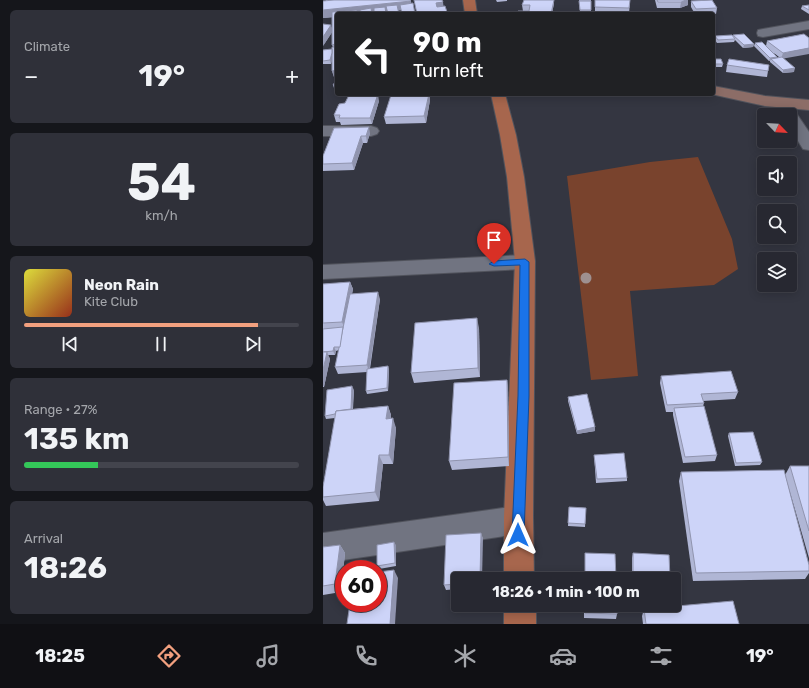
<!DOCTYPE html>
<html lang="en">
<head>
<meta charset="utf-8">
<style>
	:root { --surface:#272831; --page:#2f3039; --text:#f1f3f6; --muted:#a4a6ab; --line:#43444d; --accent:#f2a07f }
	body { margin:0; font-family:Rubik,sans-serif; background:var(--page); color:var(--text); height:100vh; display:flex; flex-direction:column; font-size:15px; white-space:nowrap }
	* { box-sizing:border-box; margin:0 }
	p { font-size:13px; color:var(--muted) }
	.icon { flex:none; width:22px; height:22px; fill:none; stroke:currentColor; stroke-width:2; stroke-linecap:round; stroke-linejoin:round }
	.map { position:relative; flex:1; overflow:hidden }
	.panel { display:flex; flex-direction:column; gap:10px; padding:10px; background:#15161b; width:323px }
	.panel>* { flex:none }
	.hud { position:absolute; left:12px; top:12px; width:380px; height:84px; border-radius:4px; box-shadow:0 2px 10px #0003,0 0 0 1px var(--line); background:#202124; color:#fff; overflow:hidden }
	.needle { width:26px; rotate:115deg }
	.fabs { position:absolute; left:434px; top:108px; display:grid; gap:8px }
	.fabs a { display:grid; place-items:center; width:40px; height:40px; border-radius:4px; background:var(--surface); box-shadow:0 2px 10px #0003,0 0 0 1px var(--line); font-size:20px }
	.speed { position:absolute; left:12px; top:560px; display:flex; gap:8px; font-size:20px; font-weight:700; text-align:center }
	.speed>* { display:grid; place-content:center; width:52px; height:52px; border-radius:50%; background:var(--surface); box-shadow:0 2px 10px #0003,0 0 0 1px var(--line); line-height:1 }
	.speed .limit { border:6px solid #d22; background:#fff; color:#111 }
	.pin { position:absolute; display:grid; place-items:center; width:34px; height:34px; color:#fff; margin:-41px -17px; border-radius:50% 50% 50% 0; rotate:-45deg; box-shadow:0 0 4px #0007 }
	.pin .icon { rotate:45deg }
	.me { position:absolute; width:44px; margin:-22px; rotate:0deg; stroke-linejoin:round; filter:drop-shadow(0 0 3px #0008) }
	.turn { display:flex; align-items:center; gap:14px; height:84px; padding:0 12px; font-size:18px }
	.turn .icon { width:52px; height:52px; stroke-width:2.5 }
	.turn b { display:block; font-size:28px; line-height:34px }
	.big { font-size:30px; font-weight:700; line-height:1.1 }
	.panel .tile { flex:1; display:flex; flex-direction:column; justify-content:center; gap:6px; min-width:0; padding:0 14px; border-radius:6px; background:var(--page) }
	.panel .dial { align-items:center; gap:0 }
	.dial b { font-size:52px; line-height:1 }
	.song { display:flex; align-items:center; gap:12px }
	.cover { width:48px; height:48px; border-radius:6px; background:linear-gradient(135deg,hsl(60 70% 55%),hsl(10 70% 35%)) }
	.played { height:4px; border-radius:2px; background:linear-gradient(90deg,var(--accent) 85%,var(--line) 85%) }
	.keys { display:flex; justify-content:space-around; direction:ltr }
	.heat { display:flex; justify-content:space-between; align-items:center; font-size:22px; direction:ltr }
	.charge { height:6px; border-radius:3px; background:linear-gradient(90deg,#34c759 27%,var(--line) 0) }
	.trip { position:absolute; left:128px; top:572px; width:230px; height:40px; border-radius:4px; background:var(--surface); box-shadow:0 2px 10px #0003,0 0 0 1px var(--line); font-weight:700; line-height:40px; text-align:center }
	.tabs { display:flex; height:64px; justify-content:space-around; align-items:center; background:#101014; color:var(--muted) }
	.tabs .icon { width:28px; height:28px }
	.tabs .current { color:var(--accent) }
	.tabs b { font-size:18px; color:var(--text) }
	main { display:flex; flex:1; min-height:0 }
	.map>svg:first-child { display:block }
	.green { fill:#79432d }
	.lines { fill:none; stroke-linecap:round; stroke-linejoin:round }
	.street-casing { stroke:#51535c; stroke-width:2 }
	.secondary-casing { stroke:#51535c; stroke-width:2 }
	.primary-casing { stroke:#51535c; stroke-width:2 }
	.street { fill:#717481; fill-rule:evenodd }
	.secondary { fill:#8c6d67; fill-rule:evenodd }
	.primary { fill:#a7664d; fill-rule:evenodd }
	.tree { fill:#9e9090 }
	.wall { fill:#b0b6d5; fill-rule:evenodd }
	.shaded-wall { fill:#9094ae }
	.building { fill:#cdd4f8; stroke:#9094ae }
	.route { fill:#1a73e8; stroke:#114b97 }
</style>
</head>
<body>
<main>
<section class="panel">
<div class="tile"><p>Climate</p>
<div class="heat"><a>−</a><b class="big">19°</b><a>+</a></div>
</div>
<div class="tile dial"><b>54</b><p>km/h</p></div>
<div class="tile">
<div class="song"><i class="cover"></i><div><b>Neon Rain</b><p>Kite Club</p></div></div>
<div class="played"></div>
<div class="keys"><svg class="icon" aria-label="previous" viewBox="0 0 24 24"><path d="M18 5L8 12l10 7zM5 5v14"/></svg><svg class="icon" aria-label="pause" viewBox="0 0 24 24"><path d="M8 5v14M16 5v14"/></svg><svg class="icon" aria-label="next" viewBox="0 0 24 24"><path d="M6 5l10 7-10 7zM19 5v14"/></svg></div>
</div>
<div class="tile"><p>Range · 27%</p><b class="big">135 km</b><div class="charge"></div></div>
<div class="tile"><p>Arrival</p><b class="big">18:26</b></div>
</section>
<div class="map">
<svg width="486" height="624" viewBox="0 0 486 624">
	<rect width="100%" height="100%" fill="#343641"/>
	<polygon class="green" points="375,157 409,239 415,269 391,285 307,291 315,376 268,380 244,176 327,162"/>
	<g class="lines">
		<defs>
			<g id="street">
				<polygon points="486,21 486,29 440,37 435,36 434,33 435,30 440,29"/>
				<polygon points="460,99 465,101 486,132 486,150 480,149 467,128 467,115 459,115 452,104 455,101"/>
				<polygon points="0,126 48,126 54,128 56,131 54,134 48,136 0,136"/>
				<polygon points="202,255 209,257 212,262 209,267 202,269 0,279 0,265"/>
				<polygon points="195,506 205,510 209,520 205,530 195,534 0,563 0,533"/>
			</g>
			<polygon id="secondary" points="390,86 442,96 486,100 486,110 442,106 388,94 390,94"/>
			<g id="primary">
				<polygon points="140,0 152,0 154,14 142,14"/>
				<polygon points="168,94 182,94 193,135 201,177 212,261 210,517 211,579 181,579 181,517 192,261 184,177 177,135"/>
				<rect x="181" y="605" width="32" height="19"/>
			</g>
		</defs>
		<use href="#street" class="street-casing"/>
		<use href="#secondary" class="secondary-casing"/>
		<use href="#primary" class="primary-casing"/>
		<use href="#street" class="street"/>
		<use href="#secondary" class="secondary"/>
		<use href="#primary" class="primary"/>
	</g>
	<circle class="tree" cx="263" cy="278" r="5.5"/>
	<g class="wall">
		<polygon points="3,0 87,0 78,10 49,13 14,14 14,77 11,77 9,71 9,60 8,64 0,64 0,50 9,49 10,47 9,45 9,32 0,46 9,27 9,17 0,18 0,1 3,1"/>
		<polygon points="173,0 184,0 184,1 174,2"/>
		<polygon points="256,0 268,0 268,13 257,13"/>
		<polygon points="307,0 306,14 272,13 272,7"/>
		<polygon points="332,0 365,0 365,5 357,8 334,8"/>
		<polygon points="368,1 394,8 393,14 372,14 368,7"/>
		<polygon points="231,3 229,14 194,14 206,11 200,11 199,5"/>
		<polygon points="486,5 486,14 478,9 479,6"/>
		<path d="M 481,34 L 460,59 L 471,72 L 460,73 L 447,62 L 447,61 L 446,61 L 431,46 L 432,43 L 443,46 L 444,41 ZM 451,53 L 456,57 L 454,58 Z"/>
		<polygon points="410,35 431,44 430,47 420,48 412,40 411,42 394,43 392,40 392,36 410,37"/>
		<polygon points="390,59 400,64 399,67 390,67"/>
		<polygon points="404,65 446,65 444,77 403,72"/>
		<polygon points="14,79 14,88 11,88 10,85"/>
		<polygon points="106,94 107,100 103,123 63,124 61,117"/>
		<polygon points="56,101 49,124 18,125 17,122 13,122 11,115"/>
		<polygon points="11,128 47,133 44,143 40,143 31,170 0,171 0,156"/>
		<polygon points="27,282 30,289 29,294 57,299 47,369 65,366 66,370 65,391 44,394 43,391 44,372 15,374 12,367 16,350 13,351 12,355 5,355 7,359 1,387 0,387 0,284"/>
		<polygon points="156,328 157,377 91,383 88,373"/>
		<polygon points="338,376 415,392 412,399 380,401 381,403 380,406 394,455 392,461 360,463 350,415 350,412 343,412 337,383"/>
		<polygon points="184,380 185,389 186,466 129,470 126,461"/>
		<polygon points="31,390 30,409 65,406 68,415 68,419 73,428 70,464 60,464 56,501 3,506 0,500 0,487 12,418 3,419 2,416"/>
		<polygon points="245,397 272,431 254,434 245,401"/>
		<polygon points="406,433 439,462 437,465 412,466 405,436"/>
		<polygon points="271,455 304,478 304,481 273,483"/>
		<polygon points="467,466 486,466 486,558 462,475"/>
		<polygon points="358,472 486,565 486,573 482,579 370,581 356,481"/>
		<polygon points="246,507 263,508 262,527 245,526"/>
		<polygon points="158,533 160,539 135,579 135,589 123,590 121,585"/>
		<polygon points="17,545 22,553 18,592 0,595 0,547"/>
		<polygon points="73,545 73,566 56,569 54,566"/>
		<polygon points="310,553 347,579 309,579 309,558"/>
		<polygon points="261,605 294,614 293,619 261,618"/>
		<polygon points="321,609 416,624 320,624 319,616"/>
	</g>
	<g class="shaded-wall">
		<polygon points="231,0 231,3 229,14 228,14"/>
		<polygon points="363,0 365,0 365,5 357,8 358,2"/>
		<polygon points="88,1 89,9 63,12 63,14 62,12 49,13 50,14 14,14 14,17 0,18 0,10"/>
		<polygon points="120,2 121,10 114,11 113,3"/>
		<polygon points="124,12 125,14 116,14 116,13"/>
		<polygon points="8,25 10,31 0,46 0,37"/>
		<polygon points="431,44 430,47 420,48 421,45"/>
		<polygon points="486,48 486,54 458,59 460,53"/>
		<polygon points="10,49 11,52 8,64 7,60"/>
		<polygon points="454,57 454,60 448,59 447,61 446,61 447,58"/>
		<polygon points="472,68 471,72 460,73 460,70"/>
		<polygon points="14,70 14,77 11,77 9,71"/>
		<polygon points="55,94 56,101 49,124 47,118"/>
		<polygon points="106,94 107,100 103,123 101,116"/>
		<polygon points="46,127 47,133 44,143 43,136"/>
		<polygon points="38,136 40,143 31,170 29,163"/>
		<polygon points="27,282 30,289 22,329 19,322"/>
		<polygon points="55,292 57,299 46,372 44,365"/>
		<polygon points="154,318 156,328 157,377 155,368"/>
		<polygon points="11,347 13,351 12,355 10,351"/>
		<polygon points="4,352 7,359 1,387 0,385 0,370"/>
		<polygon points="65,366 66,370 65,391 64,388"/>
		<polygon points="184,380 185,389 186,466 185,457"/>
		<polygon points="29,386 31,390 29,415 28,412"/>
		<polygon points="65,406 68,415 67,428 63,419"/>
		<polygon points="70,418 73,428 70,464 66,455"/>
		<polygon points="272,427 272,431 254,434 254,431"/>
		<polygon points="56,455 60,464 56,501 52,492"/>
		<polygon points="158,533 160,539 159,579 157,579"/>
		<polygon points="71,542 73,545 73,566 72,563"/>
		<polygon points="17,545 22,553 18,592 12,584"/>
		<polygon points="71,570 75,578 72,624 67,624"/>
	</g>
	<g class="building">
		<polygon points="11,0 87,0 88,1 0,10 0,1"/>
		<polygon points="91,0 119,0 120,2 113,3 114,7 122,6 124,12 116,13 116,14 94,14"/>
		<polygon points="201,0 231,0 228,14 194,14 195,11 206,11 207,5 199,5"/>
		<polygon points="272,0 307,0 306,8 272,7"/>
		<polygon points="334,0 363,0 358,2 335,2"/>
		<polygon points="389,0 394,8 373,9 368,1"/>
		<polygon points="256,1 268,1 268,10 257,10"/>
		<polygon points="90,3 92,14 79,14 77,5"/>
		<polygon points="74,5 76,14 65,14 63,6"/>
		<polygon points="486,5 486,10 479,6"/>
		<polygon points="62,7 63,14 51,14 51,8"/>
		<polygon points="48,8 49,14 37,14 37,10"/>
		<polygon points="34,10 34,14 14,14 14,44 9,45 9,12"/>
		<polygon points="342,12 354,14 341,14"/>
		<polygon points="270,13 283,13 283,14 269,14"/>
		<polygon points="0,24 8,25 0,37"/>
		<polygon points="421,34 431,44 421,45 410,35"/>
		<polygon points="481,34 486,38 486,48 460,53 444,41"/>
		<polygon points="409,35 412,39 395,40 392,36"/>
		<polygon points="439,42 454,57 447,58 432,43"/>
		<polygon points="9,47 14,47 14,70 9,71"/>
		<polygon points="9,49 9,53 7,60 0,61 0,50"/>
		<polygon points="459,57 472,68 460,70 448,59"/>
		<polygon points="390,59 398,59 400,64 390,64"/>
		<polygon points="406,59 446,65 445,71 404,65"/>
		<polygon points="14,79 14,85 10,85"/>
		<polygon points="55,94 47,118 16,118 17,115 11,115 16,104 22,103 26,95"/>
		<polygon points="106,94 101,116 61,117 68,95"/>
		<polygon points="46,127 43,136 38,136 29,163 0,164 0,156 11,128"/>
		<polygon points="27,282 19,322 0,323 0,284"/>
		<polygon points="55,292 44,365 12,367 27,294"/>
		<polygon points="154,318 155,368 88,373 92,323"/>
		<polygon points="20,327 17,347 11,347 10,351 0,352 0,329"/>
		<polygon points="0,352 4,352 0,370"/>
		<polygon points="65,366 64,388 43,391 44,369"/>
		<polygon points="408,371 415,392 378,394 381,403 344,405 338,376"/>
		<polygon points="184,380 185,457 126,461 131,383"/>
		<polygon points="29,386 28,409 13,411 12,414 2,416 4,390"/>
		<polygon points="264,394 272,427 254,431 245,397"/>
		<polygon points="65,406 63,419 70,418 66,455 56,455 52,492 0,497 0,487 13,411"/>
		<polygon points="381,406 394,455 362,457 351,408"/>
		<polygon points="430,432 439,462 413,463 406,433"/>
		<polygon points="301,453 304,478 274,479 271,455"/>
		<polygon points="467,466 486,466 486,531"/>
		<polygon points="461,470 486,565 486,571 373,573 358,472"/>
		<polygon points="246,507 263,508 262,524 245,523"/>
		<polygon points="158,533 157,579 135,579 135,584 121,585 123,535"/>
		<polygon points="71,542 72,563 54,566 54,545"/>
		<polygon points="17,545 12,584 0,586 0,547"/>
		<polygon points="262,553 292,554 293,579 262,579"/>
		<polygon points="310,553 346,555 347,579 310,579"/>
		<polygon points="71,570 67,624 24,624 27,603 55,603 55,572"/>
		<polygon points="410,601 416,624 323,624 321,609"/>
		<polygon points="262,605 294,605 294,614 262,613"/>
	</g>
	<polygon class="route" points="202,259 206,262 206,396 201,535 199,539 195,541 191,539 189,535 195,396 197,265 171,266 166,264 171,261"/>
</svg>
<div class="fabs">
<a><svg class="needle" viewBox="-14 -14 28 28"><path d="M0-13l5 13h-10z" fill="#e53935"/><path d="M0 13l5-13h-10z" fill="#a4a6ab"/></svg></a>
<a><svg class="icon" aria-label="sound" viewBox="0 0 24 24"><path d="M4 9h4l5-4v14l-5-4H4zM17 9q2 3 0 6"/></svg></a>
<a><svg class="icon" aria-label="search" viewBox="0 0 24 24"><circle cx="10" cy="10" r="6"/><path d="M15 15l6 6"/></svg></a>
<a><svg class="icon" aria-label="layers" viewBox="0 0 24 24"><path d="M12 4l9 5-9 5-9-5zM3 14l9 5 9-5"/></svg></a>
</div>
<div class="speed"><div class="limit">60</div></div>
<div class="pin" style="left:171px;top:264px;background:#d93025"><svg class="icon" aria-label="arrive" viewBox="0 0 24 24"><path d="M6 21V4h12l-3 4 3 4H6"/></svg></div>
<svg class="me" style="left:195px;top:535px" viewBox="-20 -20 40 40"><path d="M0-17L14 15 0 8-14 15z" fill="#1a73e8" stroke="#fff" stroke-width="4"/></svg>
<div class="trip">18:26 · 1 min · 100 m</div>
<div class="hud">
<div class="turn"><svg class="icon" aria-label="left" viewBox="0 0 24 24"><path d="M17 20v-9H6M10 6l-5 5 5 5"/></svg><div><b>90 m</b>Turn left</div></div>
</div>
</div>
</main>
<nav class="tabs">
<b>18:25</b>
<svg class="icon current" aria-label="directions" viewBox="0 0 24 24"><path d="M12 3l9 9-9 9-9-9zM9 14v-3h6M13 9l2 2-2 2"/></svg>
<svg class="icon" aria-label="music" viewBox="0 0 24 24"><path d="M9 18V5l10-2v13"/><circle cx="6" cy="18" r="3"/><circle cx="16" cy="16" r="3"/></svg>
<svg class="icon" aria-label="phone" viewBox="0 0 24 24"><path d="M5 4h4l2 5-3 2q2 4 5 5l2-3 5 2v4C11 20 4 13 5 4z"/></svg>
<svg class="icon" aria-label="climate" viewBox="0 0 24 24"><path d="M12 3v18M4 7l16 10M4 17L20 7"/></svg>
<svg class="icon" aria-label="car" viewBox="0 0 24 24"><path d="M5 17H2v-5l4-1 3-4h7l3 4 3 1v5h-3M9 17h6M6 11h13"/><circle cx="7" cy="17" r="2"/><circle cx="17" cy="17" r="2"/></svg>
<svg class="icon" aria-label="filters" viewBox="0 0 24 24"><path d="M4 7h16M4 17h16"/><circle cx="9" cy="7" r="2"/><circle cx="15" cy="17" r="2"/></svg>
<b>19°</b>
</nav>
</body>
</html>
